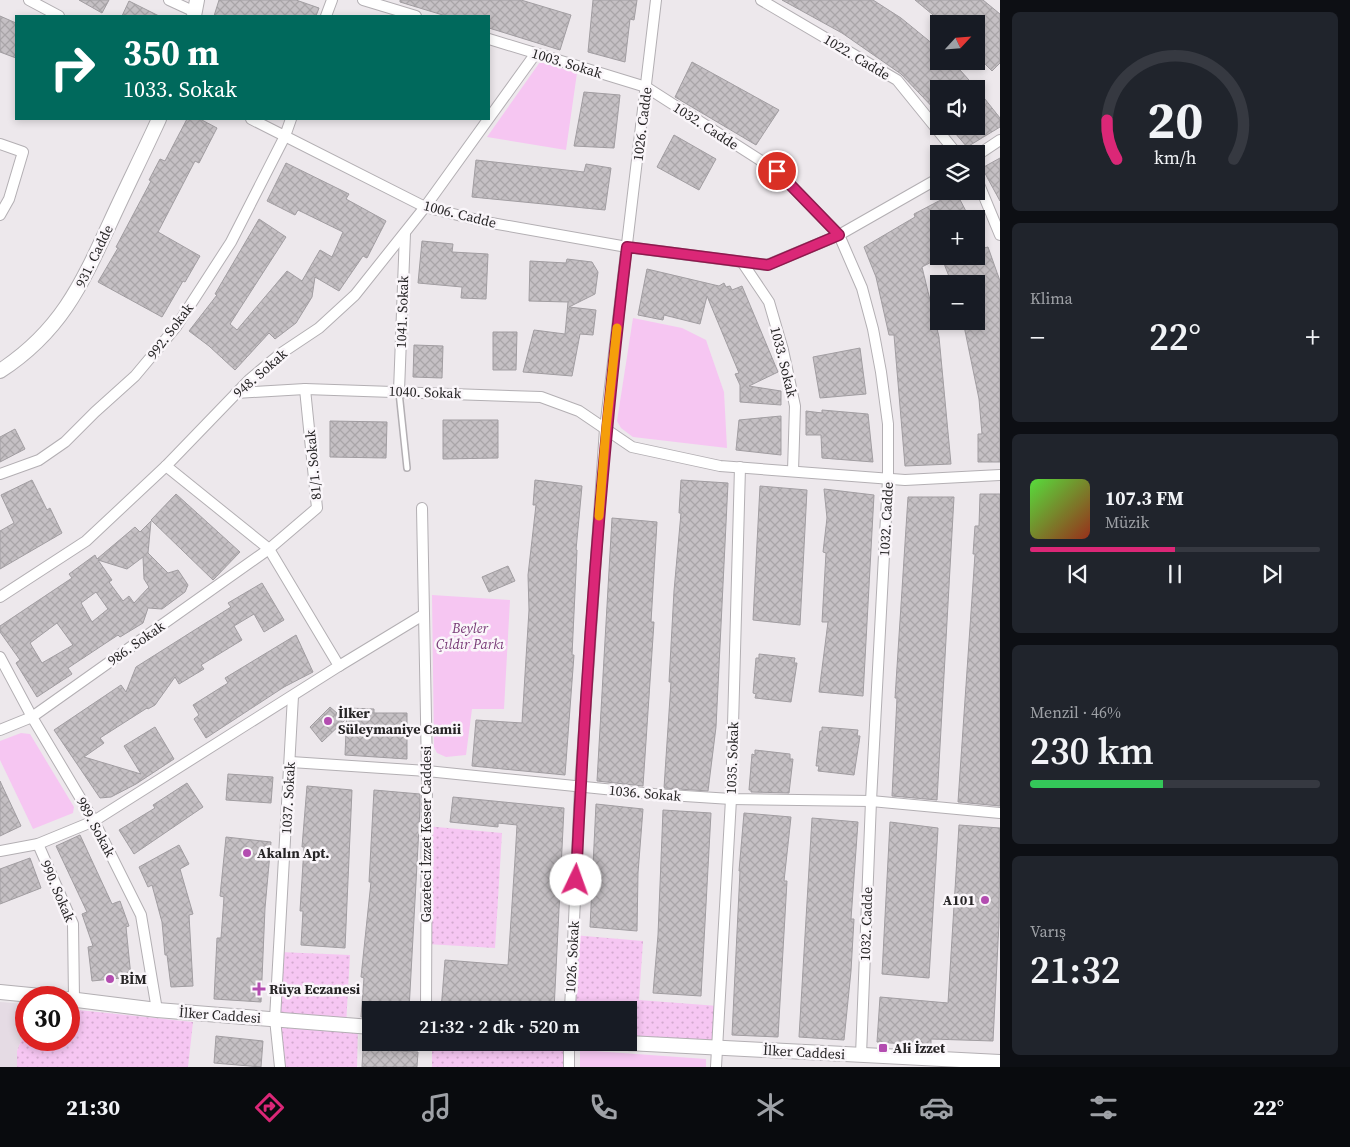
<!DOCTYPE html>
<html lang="tr">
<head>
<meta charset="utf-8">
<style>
	:root { --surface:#171b24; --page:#20242c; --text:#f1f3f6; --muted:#9ea1a6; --line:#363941; --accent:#db2777 }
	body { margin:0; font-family:"Source Serif 4",serif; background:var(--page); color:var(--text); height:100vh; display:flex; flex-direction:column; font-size:19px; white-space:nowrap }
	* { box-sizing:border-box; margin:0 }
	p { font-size:16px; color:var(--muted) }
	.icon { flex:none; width:28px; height:28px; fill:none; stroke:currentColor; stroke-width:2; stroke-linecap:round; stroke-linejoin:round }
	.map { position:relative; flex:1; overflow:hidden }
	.side { display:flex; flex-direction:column; gap:12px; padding:12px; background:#0d0f14; width:350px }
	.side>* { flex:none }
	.hud { position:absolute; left:15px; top:15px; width:475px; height:105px; border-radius:0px; box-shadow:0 2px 8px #0003; background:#00695c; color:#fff; overflow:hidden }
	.needle { width:32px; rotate:64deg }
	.controls { position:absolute; left:930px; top:15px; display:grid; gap:10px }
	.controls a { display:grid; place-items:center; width:55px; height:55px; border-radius:0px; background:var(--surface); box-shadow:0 2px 8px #0003; font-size:25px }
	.speed { position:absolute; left:15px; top:986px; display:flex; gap:10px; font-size:25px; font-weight:700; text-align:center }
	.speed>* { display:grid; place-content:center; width:65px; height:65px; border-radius:50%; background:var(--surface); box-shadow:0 2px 8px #0003; line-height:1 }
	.speed .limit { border:8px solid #d22; background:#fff; color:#111 }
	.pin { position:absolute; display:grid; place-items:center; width:42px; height:42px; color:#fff; margin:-21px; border:2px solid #fff; border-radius:50%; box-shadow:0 1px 5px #0007 }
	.me { position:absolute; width:55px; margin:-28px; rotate:3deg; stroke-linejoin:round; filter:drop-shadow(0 0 4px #0008) }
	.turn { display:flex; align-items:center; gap:18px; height:105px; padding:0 25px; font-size:22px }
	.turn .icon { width:65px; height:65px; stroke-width:2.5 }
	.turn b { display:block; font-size:35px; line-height:42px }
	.big { font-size:38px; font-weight:600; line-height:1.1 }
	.side .widget { flex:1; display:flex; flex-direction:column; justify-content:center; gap:8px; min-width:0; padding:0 18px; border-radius:8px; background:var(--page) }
	.side .dial { align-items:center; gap:0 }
	.dial svg { height:130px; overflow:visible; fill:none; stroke:var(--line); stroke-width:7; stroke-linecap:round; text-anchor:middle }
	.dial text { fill:var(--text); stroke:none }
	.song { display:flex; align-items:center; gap:15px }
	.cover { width:60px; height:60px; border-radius:8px; background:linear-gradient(135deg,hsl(110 70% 55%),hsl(10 70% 35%)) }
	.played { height:5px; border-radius:2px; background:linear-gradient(90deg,var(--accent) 50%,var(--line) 50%) }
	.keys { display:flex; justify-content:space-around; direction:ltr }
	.heat { display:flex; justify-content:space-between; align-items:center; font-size:28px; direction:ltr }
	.charge { height:8px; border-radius:4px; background:linear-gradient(90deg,#34c759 46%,var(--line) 0) }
	.trip { position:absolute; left:362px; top:1001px; width:275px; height:50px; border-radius:0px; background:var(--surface); box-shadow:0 2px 8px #0003; font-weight:600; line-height:50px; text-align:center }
	.dock { display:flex; height:80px; justify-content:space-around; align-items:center; background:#090b0e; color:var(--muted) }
	.dock .icon { width:35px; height:35px }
	.dock .on { color:var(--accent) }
	.dock b { font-size:22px; color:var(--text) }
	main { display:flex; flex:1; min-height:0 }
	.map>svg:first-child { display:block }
	.built { fill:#e5dbe4 }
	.grass { fill:url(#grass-dots) }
	.park { fill:#f6c6f2 }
	.building { fill:url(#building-cross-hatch); stroke:#a19da1; fill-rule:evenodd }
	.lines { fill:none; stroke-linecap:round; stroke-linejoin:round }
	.lane-casing { stroke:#b3afb3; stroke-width:8 }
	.street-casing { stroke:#b3afb3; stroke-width:12 }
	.secondary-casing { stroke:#b3afb3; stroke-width:16 }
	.lane { stroke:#fff; stroke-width:5 }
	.street { stroke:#fff; stroke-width:10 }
	.secondary { stroke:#fff; stroke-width:14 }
	.route-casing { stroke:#8e194d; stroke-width:12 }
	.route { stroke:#db2777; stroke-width:9 }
	.slow { stroke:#f59e0b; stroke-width:9 }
	.poi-dot { fill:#b34cb0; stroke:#faf6fa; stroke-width:2 }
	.labels { text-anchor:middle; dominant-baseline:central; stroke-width:5; stroke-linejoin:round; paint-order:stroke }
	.street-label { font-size:14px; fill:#272526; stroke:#faf6fa }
	.park-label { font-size:14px; font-style:italic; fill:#793c77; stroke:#faf6fa }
	.poi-label { font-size:14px; font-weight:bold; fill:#272526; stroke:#faf6fa; text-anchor:start }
</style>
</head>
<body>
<main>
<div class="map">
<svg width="1000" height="1067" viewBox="0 0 1000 1067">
	<defs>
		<pattern id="grass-dots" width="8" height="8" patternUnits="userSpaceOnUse" patternTransform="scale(1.25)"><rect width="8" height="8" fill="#f6c6f2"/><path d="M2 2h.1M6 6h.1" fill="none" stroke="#d3aacf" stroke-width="1.8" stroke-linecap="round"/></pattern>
		<pattern id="building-cross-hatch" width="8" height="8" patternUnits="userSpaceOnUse" patternTransform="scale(1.25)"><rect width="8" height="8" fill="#c5c0c4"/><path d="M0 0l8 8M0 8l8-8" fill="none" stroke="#a9a5a8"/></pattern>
	</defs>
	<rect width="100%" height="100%" fill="#ede8ec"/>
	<polygon class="built" points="0,1002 26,1004 26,1028 17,1051 17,1067 0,1067"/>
	<g class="grass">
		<polygon points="426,826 502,833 495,948 426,944"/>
		<polygon points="573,935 643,941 639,1000 718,1006 716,1048 629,1042 629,1010 570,1010"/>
		<polygon points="279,952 350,955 346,1025 358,1026 357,1067 280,1067"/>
		<polygon points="69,1009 193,1022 188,1067 17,1067 17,1051 26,1028 26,1040 69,1040"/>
		<rect x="432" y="1043" width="137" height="24"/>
	</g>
	<g class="park">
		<polygon points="540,62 577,73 566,150 487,137"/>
		<polygon points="633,318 682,328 706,340 724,392 727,448 633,437 621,428 617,421"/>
		<polygon points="432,595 510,600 504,709 472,709 466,755 446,757 437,753 434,747"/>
		<polygon points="21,733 30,734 74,807 73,813 33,829 0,760 0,741"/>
		<polygon points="580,1050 706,1059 706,1067 580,1067"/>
	</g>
	<g class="building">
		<polygon points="79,0 109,0 102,13"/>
		<polygon points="219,0 296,0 319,8 316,16 214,16"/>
		<polygon points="400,0 521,0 571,15 560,50 489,28 489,16 446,16 400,2"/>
		<polygon points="593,0 637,0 634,20 630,19 625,62 588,52"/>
		<polygon points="782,0 873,0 901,18 939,49 939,61 952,61 977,89 1000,118 1000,127 967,147 949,126 976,126 976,89 939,89 939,114 901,74 842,33"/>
		<polygon points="915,0 983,0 1000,14 1000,63 992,71 976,55 976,24 944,24"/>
		<polygon points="129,1 159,16 122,16"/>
		<polygon points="0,16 16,23 16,58 0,52"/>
		<polygon points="692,62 779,110 756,145 675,97"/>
		<polygon points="584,92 620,95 614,148 574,146"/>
		<polygon points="187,119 200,119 217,128 199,163 195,161 158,232 200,256 185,282 183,281 162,317 98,282 118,248 116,247 151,181 149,180 160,159 165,161"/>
		<polygon points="674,135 716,159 699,190 657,167"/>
		<polygon points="1000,158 1000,201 982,168"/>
		<polygon points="476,160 584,172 586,164 611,168 605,210 472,197"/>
		<polygon points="286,163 349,194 346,199 386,221 367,258 363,256 339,291 315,277 312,297 296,323 275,339 269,333 235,370 209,346 189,331 217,295 215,294 259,219 286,237 230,324 237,330 287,271 302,281 320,250 332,257 343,232 298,210 295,215 267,201"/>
		<polygon points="956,192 970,219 939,219 939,258 922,267 939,337 951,464 905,466 894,335 889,335 876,277 864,247 915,217 914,214"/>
		<polygon points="976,232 984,248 988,247 1000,281 1000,462 978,462 978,434 982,434 979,399 963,321 976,321 976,277 959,284 952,284 941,256 976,256"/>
		<polygon points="422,241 453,244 452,252 488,254 486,299 461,298 462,287 418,283"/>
		<polygon points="567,259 592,262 598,272 595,294 569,307 596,310 593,335 580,334 572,376 523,372 534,330 565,334 568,302 529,301 530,261 566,263"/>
		<polygon points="647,269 719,286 724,283 726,287 730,286 732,290 742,286 778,372 749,386 781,391 781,405 740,402 740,385 735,374 739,373 707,296 700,324 664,315 663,320 638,315"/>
		<polygon points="493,332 517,332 516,370 493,370"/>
		<polygon points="414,345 443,346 442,378 413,377"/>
		<polygon points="860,348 866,394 820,398 813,357"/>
		<polygon points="822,410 868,414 873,462 822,458 821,435 806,435 806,411 822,413"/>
		<polygon points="781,416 781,455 736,450 739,420"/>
		<polygon points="443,420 498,420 498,458 443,459"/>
		<polygon points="330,421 387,422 386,458 330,457"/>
		<polygon points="15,429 25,449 0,462 0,437"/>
		<polygon points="32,480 47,510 50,508 62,533 0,569 0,531 14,523 1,495"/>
		<polygon points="535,480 582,486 576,550 577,550 572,655 574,655 565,775 472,766 476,720 522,723 529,610 528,575 536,505 533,505"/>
		<polygon points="681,480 728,483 716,727 708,791 664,788 671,682 669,682 674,591 681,513 679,513"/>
		<polygon points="760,486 807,490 800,625 753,620"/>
		<polygon points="824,489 874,495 863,696 819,692 828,622 822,622 826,553 823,552 827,518"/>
		<polygon points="176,494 240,552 213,580 151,520"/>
		<polygon points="980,494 1000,494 1000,806 958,802 975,554 973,554 975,526 979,526"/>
		<polygon points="908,497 954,497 937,800 892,796 897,698 895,698"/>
		<polygon points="612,518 657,522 651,622 654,622 643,786 597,781"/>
		<path d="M 151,521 L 148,553 L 168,573 L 178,570 L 188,585 L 185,592 L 162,609 L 148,608 L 143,623 L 120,637 L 118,635 L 68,668 L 72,674 L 37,697 L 16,663 L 20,660 L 0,632 L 0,626 L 72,578 L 69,574 L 95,555 L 97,559 L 135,527 L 140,532 ZM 143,557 L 144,579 L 149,587 L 134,603 L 129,596 L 123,601 L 109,582 L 112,580 L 98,560 L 127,569 ZM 96,592 L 108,609 L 92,622 L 81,603 ZM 57,623 L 73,645 L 42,663 L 30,643 Z"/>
		<polygon points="508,566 515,581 489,592 482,577"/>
		<polygon points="262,583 284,620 264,632 254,614 234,626 242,640 201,665 204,669 179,684 175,677 155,705 148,709 147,708 100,738 104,743 84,757 141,774 124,746 155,727 174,759 136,784 111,797 100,798 54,730 121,685 126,692 136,667 231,607 228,603"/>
		<polygon points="296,635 313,672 284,687 206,738 194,719 199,715 193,705 228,683 225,678"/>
		<polygon points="759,654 795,658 794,663 797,663 791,702 755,698 756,694 753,693 756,658 759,658"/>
		<polygon points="330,707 345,720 322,742 310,727"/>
		<polygon points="347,708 374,709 374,713 407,713 407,759 345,755"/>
		<polygon points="822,727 858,730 857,736 860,736 854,775 818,771 819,766 816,766 820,731 822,731"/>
		<polygon points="755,750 790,754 790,759 793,759 789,793 751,792 751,790 749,790 752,754 755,755"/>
		<polygon points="228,774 273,777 271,803 226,800"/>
		<polygon points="0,781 21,826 0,836"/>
		<polygon points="187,783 203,807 134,854 119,830 155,808 153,805"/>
		<polygon points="307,786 352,790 345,948 301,945 303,911 300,911 304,847 302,847"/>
		<polygon points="374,790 420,794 420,809 409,1010 371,1010 371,1017 361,1017 364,978 361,977 371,882 369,882"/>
		<polygon points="453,797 564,808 554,1010 441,1010 445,960 508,965 515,859 517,825 498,823 498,827 450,822"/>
		<polygon points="596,804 643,809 638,873 637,931 590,927"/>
		<polygon points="663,810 711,813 701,996 653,993 658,935"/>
		<polygon points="744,813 791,817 784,881 787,881 778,1037 732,1035 740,871 739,871"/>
		<polygon points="812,818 858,822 851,919 854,919 851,971 844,1040 799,1037"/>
		<polygon points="890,822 938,828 929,978 882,974"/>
		<polygon points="959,825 1000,828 999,923 993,1041 931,1039 931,1046 877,1042 880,997 948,1003"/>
		<polygon points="80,835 112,904 120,901 129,926 126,927 131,977 92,981 88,947 93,946 82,914 87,912 56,846"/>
		<polygon points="226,837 271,842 265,908 261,1002 214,999 217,938 221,938 224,897 220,896"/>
		<polygon points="179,845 189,864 180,869 193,914 189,915 193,986 171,987 167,955 165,955 162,922 152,885 148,887 139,867"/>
		<polygon points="30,858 41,888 0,904 0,869"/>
		<polygon points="216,1036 263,1041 261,1067 214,1063"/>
		<polygon points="363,1049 418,1052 417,1067 362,1067"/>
	</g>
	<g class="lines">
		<defs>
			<polyline id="lane" points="399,392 407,468"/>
			<g id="street">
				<polyline points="29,0 59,16"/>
				<polyline points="169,0 195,12"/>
				<polyline points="363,0 416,16"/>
				<polyline points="761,0 897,80 957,154"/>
				<polyline points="326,16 332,0"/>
				<polyline points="489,39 646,87 777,171 839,235 862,288 873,329 881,372 888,424 888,479 871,801 861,1055"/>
				<polyline points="251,119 425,207 486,222 627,247 767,265 839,235 939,178"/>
				<polyline points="0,144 23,152 9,199 0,215"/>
				<polyline points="976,156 1000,140"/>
				<polyline points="976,177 1000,235"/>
				<polyline points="742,262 769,302 783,350 795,406 793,471"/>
				<polyline points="399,391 405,233"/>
				<polyline points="236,393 305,389 541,397 579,411 632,447 720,466 905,480 1000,475"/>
				<polyline points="0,474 39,460 65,442 95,412 135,376 176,327 231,242 285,136 291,119"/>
				<polyline points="422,508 427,771 426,1010"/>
				<polyline points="0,597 86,541 166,466 250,379 280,354 319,328 355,295 425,207 536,53"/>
				<polyline points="0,657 32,717 94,821 141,915 157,1010"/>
				<polyline points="339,666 423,615"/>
				<polyline points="0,730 32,717 269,549 317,508 305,389"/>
				<polyline points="291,762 427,771 654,794 731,799 871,801 1000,813"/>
				<polyline points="38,844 73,924 74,999"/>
				<polyline points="0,851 38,844 94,821 339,666 269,549 166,466"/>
				<polyline points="570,1010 580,787 605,429 656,0"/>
				<polyline points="569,1042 569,1067"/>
				<polyline points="280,1067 275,1019 293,696"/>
				<polyline points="716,1067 731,799 740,467"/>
			</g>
			<g id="secondary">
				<polyline points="194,16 197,0"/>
				<path d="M 0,371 C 60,332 81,286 110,223 C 126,188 143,154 159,119"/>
				<polyline points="0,992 61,998"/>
				<polyline points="69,999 157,1010 371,1027"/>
				<polyline points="608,1042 1000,1062"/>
			</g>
		</defs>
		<use href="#lane" class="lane-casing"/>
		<use href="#street" class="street-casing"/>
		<use href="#secondary" class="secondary-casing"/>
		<use href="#lane" class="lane"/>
		<use href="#street" class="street"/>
		<use href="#secondary" class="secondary"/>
	</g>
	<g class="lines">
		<defs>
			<path id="route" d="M 576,880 C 586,668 601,457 627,247 L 768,265 L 839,235 L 777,171"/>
		</defs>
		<use href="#route" class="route-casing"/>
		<use href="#route" class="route"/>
		<polyline class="slow" points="599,516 606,428 617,328"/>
	</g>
	<g class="poi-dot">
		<circle cx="328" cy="721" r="5"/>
		<circle cx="247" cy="853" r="5"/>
		<circle cx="985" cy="900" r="5"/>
		<circle cx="110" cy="979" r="5"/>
		<path d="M256.5 981.5h5v5h5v5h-5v5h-5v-5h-5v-5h5z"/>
		<rect x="878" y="1043" width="10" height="10" rx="2.5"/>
	</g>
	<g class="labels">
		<g class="street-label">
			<text transform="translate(857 57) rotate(31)">1022. Cadde</text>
			<text transform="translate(567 63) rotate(17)">1003. Sokak</text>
			<text transform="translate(642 124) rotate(-83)">1026. Cadde</text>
			<text transform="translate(706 126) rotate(33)">1032. Cadde</text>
			<text transform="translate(460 214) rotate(14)">1006. Cadde</text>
			<text transform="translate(94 256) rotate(-64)">931. Cadde</text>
			<text transform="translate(402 312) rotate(-88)">1041. Sokak</text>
			<text transform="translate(170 331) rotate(-53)">992. Sokak</text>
			<text transform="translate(784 362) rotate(76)">1033. Sokak</text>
			<text transform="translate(260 373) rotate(-41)">948. Sokak</text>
			<text transform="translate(425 392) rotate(2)">1040. Sokak</text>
			<text transform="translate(313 465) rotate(-95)">81/1. Sokak</text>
			<text transform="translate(886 519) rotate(-87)">1032. Cadde</text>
			<text transform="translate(136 643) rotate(-35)">986. Sokak</text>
			<text transform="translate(732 758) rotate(-88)">1035. Sokak</text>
			<text transform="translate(645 793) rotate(5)">1036. Sokak</text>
			<text transform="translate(288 798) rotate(-87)">1037. Sokak</text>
			<text transform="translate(96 827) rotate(62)">989. Sokak</text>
			<text transform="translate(426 834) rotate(-90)">Gazeteci İzzet Keser Caddesi</text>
			<text transform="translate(58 891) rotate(67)">990. Sokak</text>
			<text transform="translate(866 924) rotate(-88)">1032. Cadde</text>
			<text transform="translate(572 957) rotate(-87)">1026. Sokak</text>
			<text transform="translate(220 1015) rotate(4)">İlker Caddesi</text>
			<text transform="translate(804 1052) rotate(3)">İlker Caddesi</text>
		</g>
		<g class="park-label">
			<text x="470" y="628">Beyler<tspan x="470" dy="16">Çıldır Parkı</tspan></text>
		</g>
		<g class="poi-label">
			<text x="338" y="713">İlker<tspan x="338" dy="16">Süleymaniye Camii</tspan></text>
			<text x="257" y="853">Akalın Apt.</text>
			<text x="975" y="900" text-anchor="end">A101</text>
			<text x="120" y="979">BİM</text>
			<text x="269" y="989">Rüya Eczanesi</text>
			<text x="893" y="1048">Ali İzzet</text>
		</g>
	</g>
</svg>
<div class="controls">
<a><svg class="needle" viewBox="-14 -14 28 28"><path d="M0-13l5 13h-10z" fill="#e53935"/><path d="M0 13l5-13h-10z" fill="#9ea1a6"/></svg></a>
<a><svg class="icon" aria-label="sound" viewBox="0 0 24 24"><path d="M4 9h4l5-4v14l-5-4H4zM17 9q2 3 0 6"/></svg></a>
<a><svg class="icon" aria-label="layers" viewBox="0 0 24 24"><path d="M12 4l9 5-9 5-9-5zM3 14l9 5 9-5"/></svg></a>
<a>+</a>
<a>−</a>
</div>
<div class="speed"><div class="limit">30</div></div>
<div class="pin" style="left:777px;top:171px;background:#d93025"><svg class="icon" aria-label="arrive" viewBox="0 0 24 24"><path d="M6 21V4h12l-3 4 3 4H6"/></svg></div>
<svg class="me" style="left:576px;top:880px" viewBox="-20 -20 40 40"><circle r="19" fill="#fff"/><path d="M0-13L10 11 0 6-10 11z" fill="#db2777"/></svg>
<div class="trip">21:32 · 2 dk · 520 m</div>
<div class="hud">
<div class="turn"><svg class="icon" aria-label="right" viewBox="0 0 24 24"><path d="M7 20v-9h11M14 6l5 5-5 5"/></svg><div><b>350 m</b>1033. Sokak</div></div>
</div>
</div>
<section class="side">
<div class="widget dial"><svg viewBox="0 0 100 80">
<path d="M14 69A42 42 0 1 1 86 69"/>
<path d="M14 69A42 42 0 0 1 8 45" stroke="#db2777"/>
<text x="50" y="56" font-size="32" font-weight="700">20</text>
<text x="50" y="72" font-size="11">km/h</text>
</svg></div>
<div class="widget"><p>Klima</p>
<div class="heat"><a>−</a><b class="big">22°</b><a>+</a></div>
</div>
<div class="widget">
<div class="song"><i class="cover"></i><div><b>107.3 FM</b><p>Müzik</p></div></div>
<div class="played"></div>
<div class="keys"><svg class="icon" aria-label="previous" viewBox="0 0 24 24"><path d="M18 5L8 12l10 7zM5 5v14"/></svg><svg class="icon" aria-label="pause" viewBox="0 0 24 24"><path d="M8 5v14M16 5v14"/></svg><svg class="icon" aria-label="next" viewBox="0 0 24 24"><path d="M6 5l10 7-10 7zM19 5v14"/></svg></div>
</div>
<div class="widget"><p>Menzil · 46%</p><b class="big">230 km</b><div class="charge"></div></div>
<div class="widget"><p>Varış</p><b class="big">21:32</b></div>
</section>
</main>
<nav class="dock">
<b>21:30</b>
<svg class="icon on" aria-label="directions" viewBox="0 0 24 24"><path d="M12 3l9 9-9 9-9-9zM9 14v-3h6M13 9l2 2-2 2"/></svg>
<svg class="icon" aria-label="music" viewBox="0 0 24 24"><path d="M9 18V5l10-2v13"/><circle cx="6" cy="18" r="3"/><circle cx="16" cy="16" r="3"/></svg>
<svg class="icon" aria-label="phone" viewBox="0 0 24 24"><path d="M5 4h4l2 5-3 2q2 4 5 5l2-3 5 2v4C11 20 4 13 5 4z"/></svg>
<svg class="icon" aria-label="climate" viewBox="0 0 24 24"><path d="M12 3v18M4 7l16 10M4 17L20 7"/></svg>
<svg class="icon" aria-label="car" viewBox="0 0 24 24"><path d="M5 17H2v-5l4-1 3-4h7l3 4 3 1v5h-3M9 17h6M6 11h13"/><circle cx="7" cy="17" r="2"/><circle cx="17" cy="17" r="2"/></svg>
<svg class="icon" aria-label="filters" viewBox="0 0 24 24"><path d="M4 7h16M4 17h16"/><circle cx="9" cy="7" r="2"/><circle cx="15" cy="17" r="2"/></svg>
<b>22°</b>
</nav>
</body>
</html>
